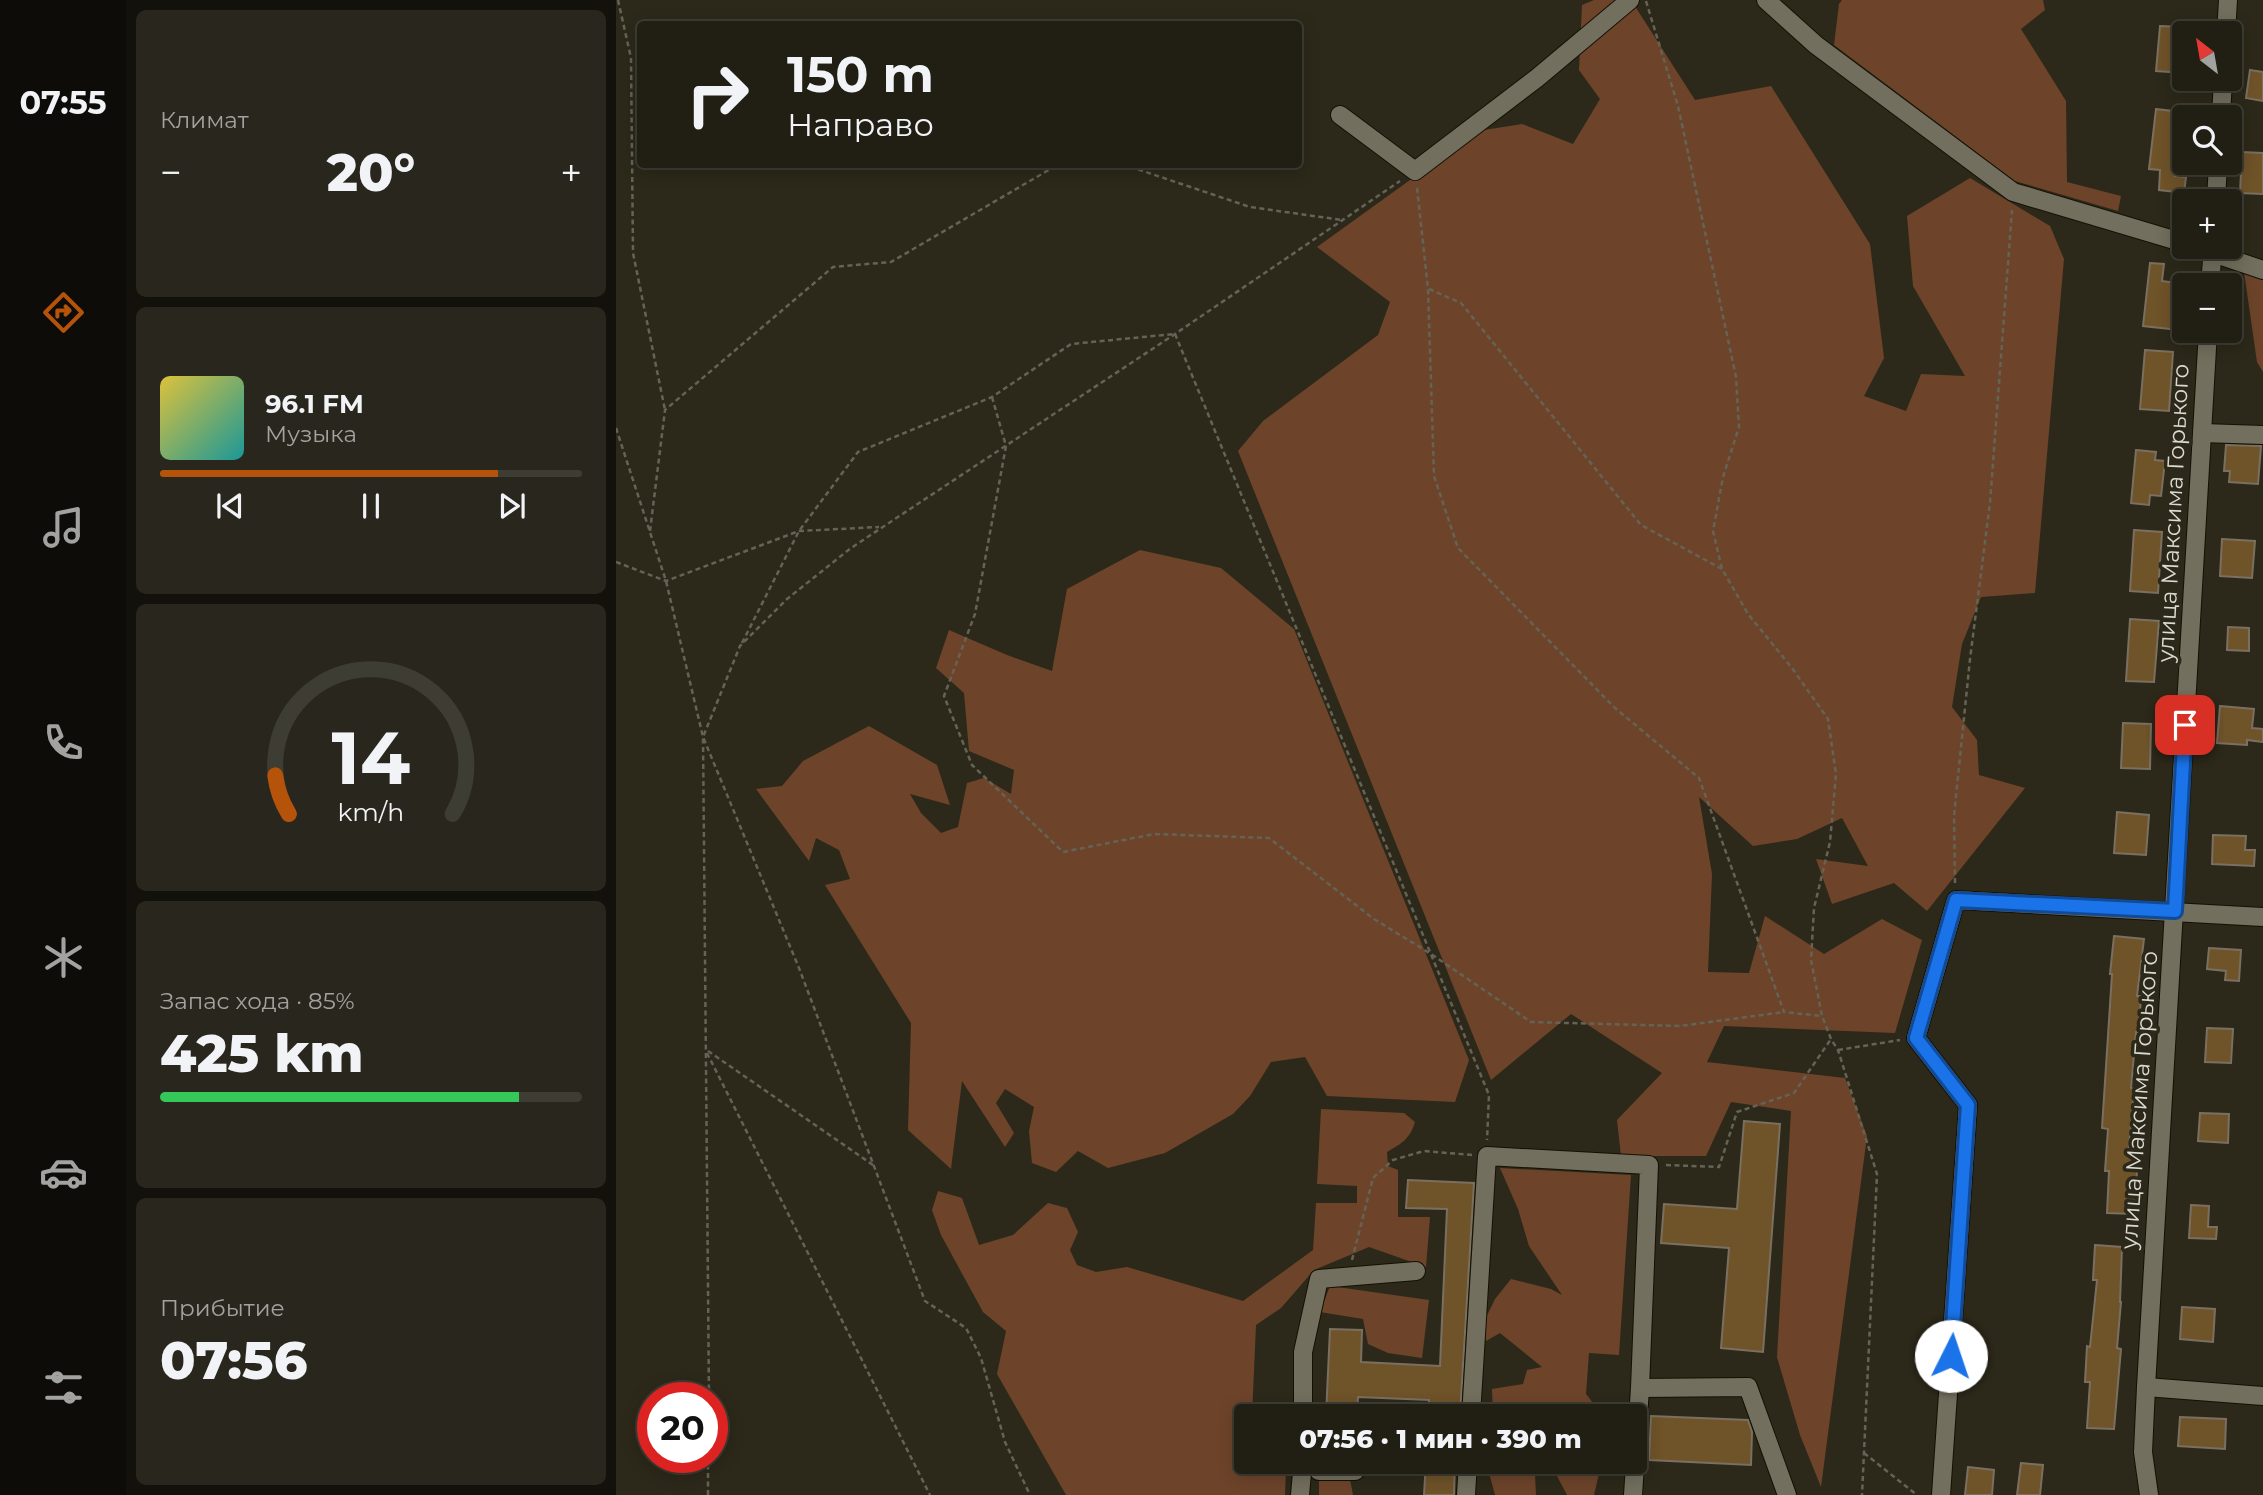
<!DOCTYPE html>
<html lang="ru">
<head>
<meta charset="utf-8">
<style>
	:root { --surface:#211f14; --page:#29271d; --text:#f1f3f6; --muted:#a2a2a0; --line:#3e3d34; --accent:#b45309 }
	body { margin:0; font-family:Montserrat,sans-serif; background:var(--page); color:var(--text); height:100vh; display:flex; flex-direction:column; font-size:26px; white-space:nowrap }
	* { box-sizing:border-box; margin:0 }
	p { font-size:23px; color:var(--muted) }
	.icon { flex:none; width:38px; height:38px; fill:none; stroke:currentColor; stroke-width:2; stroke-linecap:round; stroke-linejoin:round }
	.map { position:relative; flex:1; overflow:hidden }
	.drawer { display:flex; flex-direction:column; gap:10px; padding:10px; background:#12110b; width:490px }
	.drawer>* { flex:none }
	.guide { position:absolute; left:21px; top:21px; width:665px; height:147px; border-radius:7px; box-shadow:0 4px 18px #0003,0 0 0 2px var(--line); background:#211f14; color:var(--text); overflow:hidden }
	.needle { width:46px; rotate:329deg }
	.fabs { position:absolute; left:1556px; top:21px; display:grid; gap:14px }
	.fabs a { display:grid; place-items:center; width:70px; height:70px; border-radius:7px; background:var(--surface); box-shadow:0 4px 18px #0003,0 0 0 2px var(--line); font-size:35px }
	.speed { position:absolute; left:21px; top:1382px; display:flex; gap:14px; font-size:35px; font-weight:700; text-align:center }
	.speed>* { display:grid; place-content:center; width:91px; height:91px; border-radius:50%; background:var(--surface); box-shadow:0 4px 18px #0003,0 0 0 2px var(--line); line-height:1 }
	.speed .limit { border:10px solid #d22; background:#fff; color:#111 }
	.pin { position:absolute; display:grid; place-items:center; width:60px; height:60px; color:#fff; margin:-30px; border-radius:14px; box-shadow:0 4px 10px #0006 }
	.me { position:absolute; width:77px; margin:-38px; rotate:4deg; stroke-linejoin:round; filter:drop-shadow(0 0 5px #0008) }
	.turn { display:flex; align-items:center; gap:24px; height:147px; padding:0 35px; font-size:32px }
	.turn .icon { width:91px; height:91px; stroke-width:2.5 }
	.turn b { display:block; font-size:49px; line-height:60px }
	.big { font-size:52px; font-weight:800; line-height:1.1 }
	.drawer .widget { flex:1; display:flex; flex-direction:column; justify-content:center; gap:10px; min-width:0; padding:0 24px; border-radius:10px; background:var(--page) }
	.drawer .dial { align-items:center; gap:0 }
	.dial svg { height:182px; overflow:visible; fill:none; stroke:var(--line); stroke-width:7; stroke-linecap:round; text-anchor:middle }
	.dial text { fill:var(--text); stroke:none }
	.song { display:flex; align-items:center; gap:21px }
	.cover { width:84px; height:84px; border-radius:10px; background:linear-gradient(135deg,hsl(50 70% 55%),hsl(180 70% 35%)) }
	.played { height:7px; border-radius:4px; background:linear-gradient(90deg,var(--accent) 80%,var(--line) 80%) }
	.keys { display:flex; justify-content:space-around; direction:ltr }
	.heat { display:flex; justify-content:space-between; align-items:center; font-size:38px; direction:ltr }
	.charge { height:10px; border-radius:5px; background:linear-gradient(90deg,#34c759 85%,var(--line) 0) }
	.trip { position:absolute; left:618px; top:1404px; width:413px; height:70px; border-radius:7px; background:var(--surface); box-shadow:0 4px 18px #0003,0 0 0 2px var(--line); font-weight:800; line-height:70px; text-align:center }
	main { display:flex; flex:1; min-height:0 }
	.tab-bar { display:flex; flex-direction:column; width:126px; justify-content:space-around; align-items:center; background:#0d0c08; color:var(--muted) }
	.tab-bar .icon { width:49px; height:49px }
	.tab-bar .on { color:var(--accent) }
	.tab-bar b { font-size:32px; color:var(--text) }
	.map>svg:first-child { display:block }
	.forest { fill:#6d442a }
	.building { fill:#6f5329; stroke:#7a6f60; stroke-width:2 }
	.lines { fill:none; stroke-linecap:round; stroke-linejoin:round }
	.minor-casing { stroke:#141104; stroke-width:20 }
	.path { stroke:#656356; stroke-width:2.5; stroke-dasharray:5 3.5; stroke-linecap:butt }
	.minor { stroke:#726f5e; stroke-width:18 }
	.route-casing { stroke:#114b97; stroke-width:18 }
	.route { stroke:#1a73e8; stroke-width:12 }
	.labels { text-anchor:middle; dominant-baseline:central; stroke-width:7; stroke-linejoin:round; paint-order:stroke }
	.street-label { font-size:23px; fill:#dcdbd1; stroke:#2c291a }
</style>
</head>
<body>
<main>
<nav class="tab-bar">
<b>07:55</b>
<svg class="icon on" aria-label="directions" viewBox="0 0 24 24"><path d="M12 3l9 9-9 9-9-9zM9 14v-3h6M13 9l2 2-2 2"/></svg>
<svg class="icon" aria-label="music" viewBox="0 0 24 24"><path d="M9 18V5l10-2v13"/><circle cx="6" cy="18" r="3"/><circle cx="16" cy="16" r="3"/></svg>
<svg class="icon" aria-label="phone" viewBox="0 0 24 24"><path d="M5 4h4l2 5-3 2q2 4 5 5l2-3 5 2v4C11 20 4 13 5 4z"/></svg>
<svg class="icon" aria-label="climate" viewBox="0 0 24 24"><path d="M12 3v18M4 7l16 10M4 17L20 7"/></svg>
<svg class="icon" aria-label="car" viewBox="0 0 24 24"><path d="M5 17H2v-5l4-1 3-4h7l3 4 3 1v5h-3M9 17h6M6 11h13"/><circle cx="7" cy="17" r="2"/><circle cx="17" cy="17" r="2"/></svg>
<svg class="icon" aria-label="filters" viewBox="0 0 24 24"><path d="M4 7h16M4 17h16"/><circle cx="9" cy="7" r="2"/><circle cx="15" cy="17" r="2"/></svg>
</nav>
<section class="drawer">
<div class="widget"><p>Климат</p>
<div class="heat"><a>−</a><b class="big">20°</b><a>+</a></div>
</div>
<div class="widget">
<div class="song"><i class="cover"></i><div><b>96.1 FM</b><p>Музыка</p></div></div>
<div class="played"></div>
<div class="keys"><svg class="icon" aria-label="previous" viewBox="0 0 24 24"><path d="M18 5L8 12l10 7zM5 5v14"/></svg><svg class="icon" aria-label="pause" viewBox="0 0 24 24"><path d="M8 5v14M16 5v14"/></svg><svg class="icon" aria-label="next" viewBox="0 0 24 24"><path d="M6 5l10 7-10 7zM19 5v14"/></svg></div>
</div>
<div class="widget dial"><svg viewBox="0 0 100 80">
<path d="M14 69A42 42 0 1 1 86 69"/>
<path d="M14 69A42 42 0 0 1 8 52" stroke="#b45309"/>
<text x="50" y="56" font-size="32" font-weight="700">14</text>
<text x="50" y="72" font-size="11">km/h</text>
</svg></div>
<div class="widget"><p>Запас хода · 85%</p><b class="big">425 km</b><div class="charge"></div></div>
<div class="widget"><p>Прибытие</p><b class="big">07:56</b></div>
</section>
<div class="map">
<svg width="1647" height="1495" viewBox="0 0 1647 1495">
	<rect width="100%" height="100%" fill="#2c291a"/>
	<g class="forest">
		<polygon points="978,0 1015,0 1079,100 1155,86 1254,244 1268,358 1248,396 1290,411 1305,374 1349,376 1297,286 1291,216 1354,178 1434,226 1448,259 1419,593 1365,597 1346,644 1336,707 1361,740 1363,775 1409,788 1311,911 1278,883 1216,904 1200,859 1252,866 1226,818 1181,839 1137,846 1083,797 1096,874 1092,972 1133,973 1149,916 1208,954 1266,919 1306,940 1279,1033 1108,1026 1091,1062 1229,1078 1251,1136 1205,1487 1184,1435 1161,1357 1175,1111 1115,1102 1090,1156 1005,1156 1001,1120 1046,1073 955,1014 875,1080 622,451 647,421 762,335 774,302 701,247 862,131 906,124 957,144 984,99 963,70 966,5"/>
		<polygon points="1226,0 1427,0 1429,10 1405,29 1450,101 1451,182 1505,196 1502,211 1399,181 1218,45 1223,4"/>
		<polygon points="1628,272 1647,279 1647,372 1641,362"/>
		<polygon points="524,550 605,568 678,629 853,1060 839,1102 711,1096 689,1057 655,1062 634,1096 617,1114 549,1153 492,1168 462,1151 440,1172 416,1163 413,1131 418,1107 389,1089 380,1103 398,1133 389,1147 346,1081 335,1169 292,1130 295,1023 209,885 234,879 223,850 200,838 193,861 140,789 166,786 187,761 253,726 321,765 334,805 294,794 305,813 325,833 342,827 351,783 368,778 395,794 398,770 353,751 348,693 320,668 333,630 391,655 436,671 451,589"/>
		<path d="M 705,1109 L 788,1113 L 799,1122 C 794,1139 785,1144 771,1152 L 772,1166 L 782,1170 L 782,1217 L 814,1217 L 810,1267 L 753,1247 L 698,1270 L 665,1308 L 640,1325 L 636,1416 L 630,1416 L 630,1461 L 660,1461 L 670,1469 L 669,1495 L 450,1495 L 381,1374 L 390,1331 L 367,1312 L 325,1235 L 316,1210 L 322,1191 L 346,1198 L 363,1245 L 397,1235 L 432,1203 L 451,1208 L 462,1232 L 454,1250 L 461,1265 L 480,1272 L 511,1267 L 627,1301 L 697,1250 L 700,1203 L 741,1203 L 741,1186 L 701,1184 Z"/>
		<polygon points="884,1168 1015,1175 1003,1355 973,1353 970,1394 987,1416 877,1416 876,1389 907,1384 911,1370 926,1367 884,1333 870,1341 865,1328 879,1299 895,1279 935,1289 946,1295 913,1246 902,1209"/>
		<polygon points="714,1286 813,1300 806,1358 772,1353 752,1344 747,1319 704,1312"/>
		<polygon points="870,1461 897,1461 919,1475 920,1495 879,1495"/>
		<polygon points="933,1461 986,1461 978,1495 951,1495"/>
		<polygon points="733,1474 737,1495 703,1495 703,1475"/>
	</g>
	<g class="building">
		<polygon points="1544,26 1568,27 1567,73 1540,71"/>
		<polygon points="1634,70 1647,72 1647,101 1630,98"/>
		<polygon points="1540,109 1565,112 1559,176 1570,177 1568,193 1543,190 1544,170 1533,169"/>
		<polygon points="1626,152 1647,153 1647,194 1624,193"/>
		<polygon points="1534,263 1548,264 1546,281 1568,284 1563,330 1527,326"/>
		<polygon points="1529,350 1557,352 1553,411 1524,409"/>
		<polygon points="1610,445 1645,446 1642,484 1613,482 1614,471 1608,471"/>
		<polygon points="1520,450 1540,452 1539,460 1549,461 1545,496 1534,495 1533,505 1515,503"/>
		<polygon points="1518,530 1546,532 1542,593 1514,591"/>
		<polygon points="1606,539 1639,541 1636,578 1604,576"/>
		<polygon points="1514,619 1543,621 1538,682 1510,681"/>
		<polygon points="1612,627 1633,628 1633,651 1611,650"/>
		<polygon points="1604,706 1638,709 1636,728 1647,729 1647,742 1631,740 1631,745 1601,743"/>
		<polygon points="1507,723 1535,724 1534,769 1505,768"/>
		<polygon points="1501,812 1533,815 1530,855 1498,853"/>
		<polygon points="1597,835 1630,836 1629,850 1639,850 1638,866 1596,864"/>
		<polygon points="1498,936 1528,939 1521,996 1525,996 1523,1032 1520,1032 1515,1088 1518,1089 1513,1147 1522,1148 1519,1214 1491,1213 1493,1171 1489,1171 1492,1129 1486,1128 1496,974 1494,974"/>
		<polygon points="1593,948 1625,950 1623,981 1609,980 1610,971 1591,969"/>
		<polygon points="1591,1028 1617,1029 1615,1063 1589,1062"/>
		<polygon points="1584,1113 1613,1114 1612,1143 1582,1141"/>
		<polygon points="1128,1121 1164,1124 1147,1352 1105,1348 1113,1248 1045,1243 1048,1204 1121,1209"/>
		<polygon points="792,1180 858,1183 844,1415 812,1413 813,1400 742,1397 741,1416 710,1416 714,1329 746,1330 745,1362 824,1366 831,1209 790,1208"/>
		<polygon points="1575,1205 1593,1206 1592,1227 1601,1227 1600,1239 1573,1238"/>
		<polygon points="1479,1245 1506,1247 1504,1302 1505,1302 1501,1348 1505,1349 1498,1429 1471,1428 1474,1382 1469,1382 1471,1346 1474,1347 1481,1280 1477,1280"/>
		<polygon points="1566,1307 1599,1309 1597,1342 1564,1339"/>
		<polygon points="1035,1416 1132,1420 1136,1432 1135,1465 1033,1460"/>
		<polygon points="1564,1417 1610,1419 1609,1449 1562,1446"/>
		<polygon points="810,1461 839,1461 838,1495 808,1495"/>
		<polygon points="1405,1463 1427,1465 1424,1495 1401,1495"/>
		<polygon points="1352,1467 1378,1470 1376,1495 1349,1495"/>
	</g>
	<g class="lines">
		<defs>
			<g id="minor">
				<polyline points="1150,0 1200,45 1397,192 1568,243"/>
				<polyline points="1610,33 1612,0"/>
				<polyline points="724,115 799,171 921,78 1014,0"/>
				<polyline points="1605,117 1607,79"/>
				<polyline points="1600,201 1602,163"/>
				<polyline points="1579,247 1647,270"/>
				<polyline points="1594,285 1597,247"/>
				<polyline points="1586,433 1647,435"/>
				<polyline points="1530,1387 1647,1396"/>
				<polyline points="1024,1388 1132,1387 1171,1495"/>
				<polyline points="687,1416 687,1352 703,1279 800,1271"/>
				<polyline points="855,1416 871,1156 1033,1165 1024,1388 1017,1495"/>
				<polyline points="699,1461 703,1471 739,1471 742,1461"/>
				<polyline points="684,1495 687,1461"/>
				<polyline points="850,1495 852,1461"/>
				<polyline points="1325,1495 1352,1105 1300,1038 1340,900 1647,917"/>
				<polyline points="1533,1495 1527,1452 1530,1387 1592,331"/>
			</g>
		</defs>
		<use href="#minor" class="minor-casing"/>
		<g class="path">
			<polyline points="2,0 15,58 17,253 49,410"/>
			<polyline points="1030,1 1062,106 1120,377 1123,427 1107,477 1097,531 1106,569 1132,614 1176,668 1212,719 1220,774 1214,842 1198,908 1195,960 1206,1016 1215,1039 1222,1050 1261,1174 1246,1495"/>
			<polyline points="506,164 634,207 726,220"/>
			<polyline points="801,188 812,289 818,476 842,548 999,708 1083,778 1168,1012 1206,1016"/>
			<polyline points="813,289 845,303 1025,525 1106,569"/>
			<polyline points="559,334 873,1095 871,1140"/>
			<polyline points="376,397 390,446 359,614 328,696 356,765 447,852 538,834 653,838 758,919 815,954 915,1022 1064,1026 1168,1012"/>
			<polyline points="0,428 50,581 87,737 183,968 309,1301 350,1328 365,1358 389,1442 414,1495"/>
			<polyline points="34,531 49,410 217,267 275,262 443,164"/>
			<polyline points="0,562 50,581 183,531 263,527"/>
			<polyline points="126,643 183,531 242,452 376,397 455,344 558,334"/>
			<polyline points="1339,883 1338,816 1354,659 1374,503 1396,210"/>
			<polyline points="1222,1050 1284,1040"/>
			<polyline points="92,1051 257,1165"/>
			<polyline points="91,1053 314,1495"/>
			<polyline points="1050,1165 1103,1167 1121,1112 1178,1093 1215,1039"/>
			<polyline points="736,1260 757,1178 777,1160 808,1151 856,1155"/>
			<polyline points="93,1398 87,737 124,646 171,599 235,548 559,334 784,181"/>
			<polyline points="1248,1453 1301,1495"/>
			<polyline points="92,1495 92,1458"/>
		</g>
		<use href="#minor" class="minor"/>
	</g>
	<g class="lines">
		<defs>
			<polyline id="route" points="1335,1356 1352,1105 1300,1038 1340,900 1559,911 1569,725"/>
		</defs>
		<use href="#route" class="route-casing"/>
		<use href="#route" class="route"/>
	</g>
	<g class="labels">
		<g class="street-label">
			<text transform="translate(1557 513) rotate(-87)">улица Максима Горького</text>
			<text transform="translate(1523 1100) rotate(-86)">улица Максима Горького</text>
		</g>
	</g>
</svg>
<div class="fabs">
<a><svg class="needle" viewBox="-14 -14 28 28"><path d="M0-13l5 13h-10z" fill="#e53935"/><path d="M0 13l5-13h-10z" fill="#a2a2a0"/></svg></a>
<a><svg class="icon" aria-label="search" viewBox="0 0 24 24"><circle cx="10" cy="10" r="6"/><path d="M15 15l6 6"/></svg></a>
<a>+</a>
<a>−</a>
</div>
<div class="speed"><div class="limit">20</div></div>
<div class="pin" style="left:1569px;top:725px;background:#d93025"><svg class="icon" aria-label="arrive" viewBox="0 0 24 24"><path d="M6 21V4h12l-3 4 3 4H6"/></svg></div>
<svg class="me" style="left:1335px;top:1356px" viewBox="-20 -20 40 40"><circle r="19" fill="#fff"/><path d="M0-13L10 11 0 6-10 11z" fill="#1a73e8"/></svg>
<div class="trip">07:56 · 1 мин · 390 m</div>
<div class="guide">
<div class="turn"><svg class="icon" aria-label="right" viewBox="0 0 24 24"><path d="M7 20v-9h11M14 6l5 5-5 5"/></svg><div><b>150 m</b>Направо</div></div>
</div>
</div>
</main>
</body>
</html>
